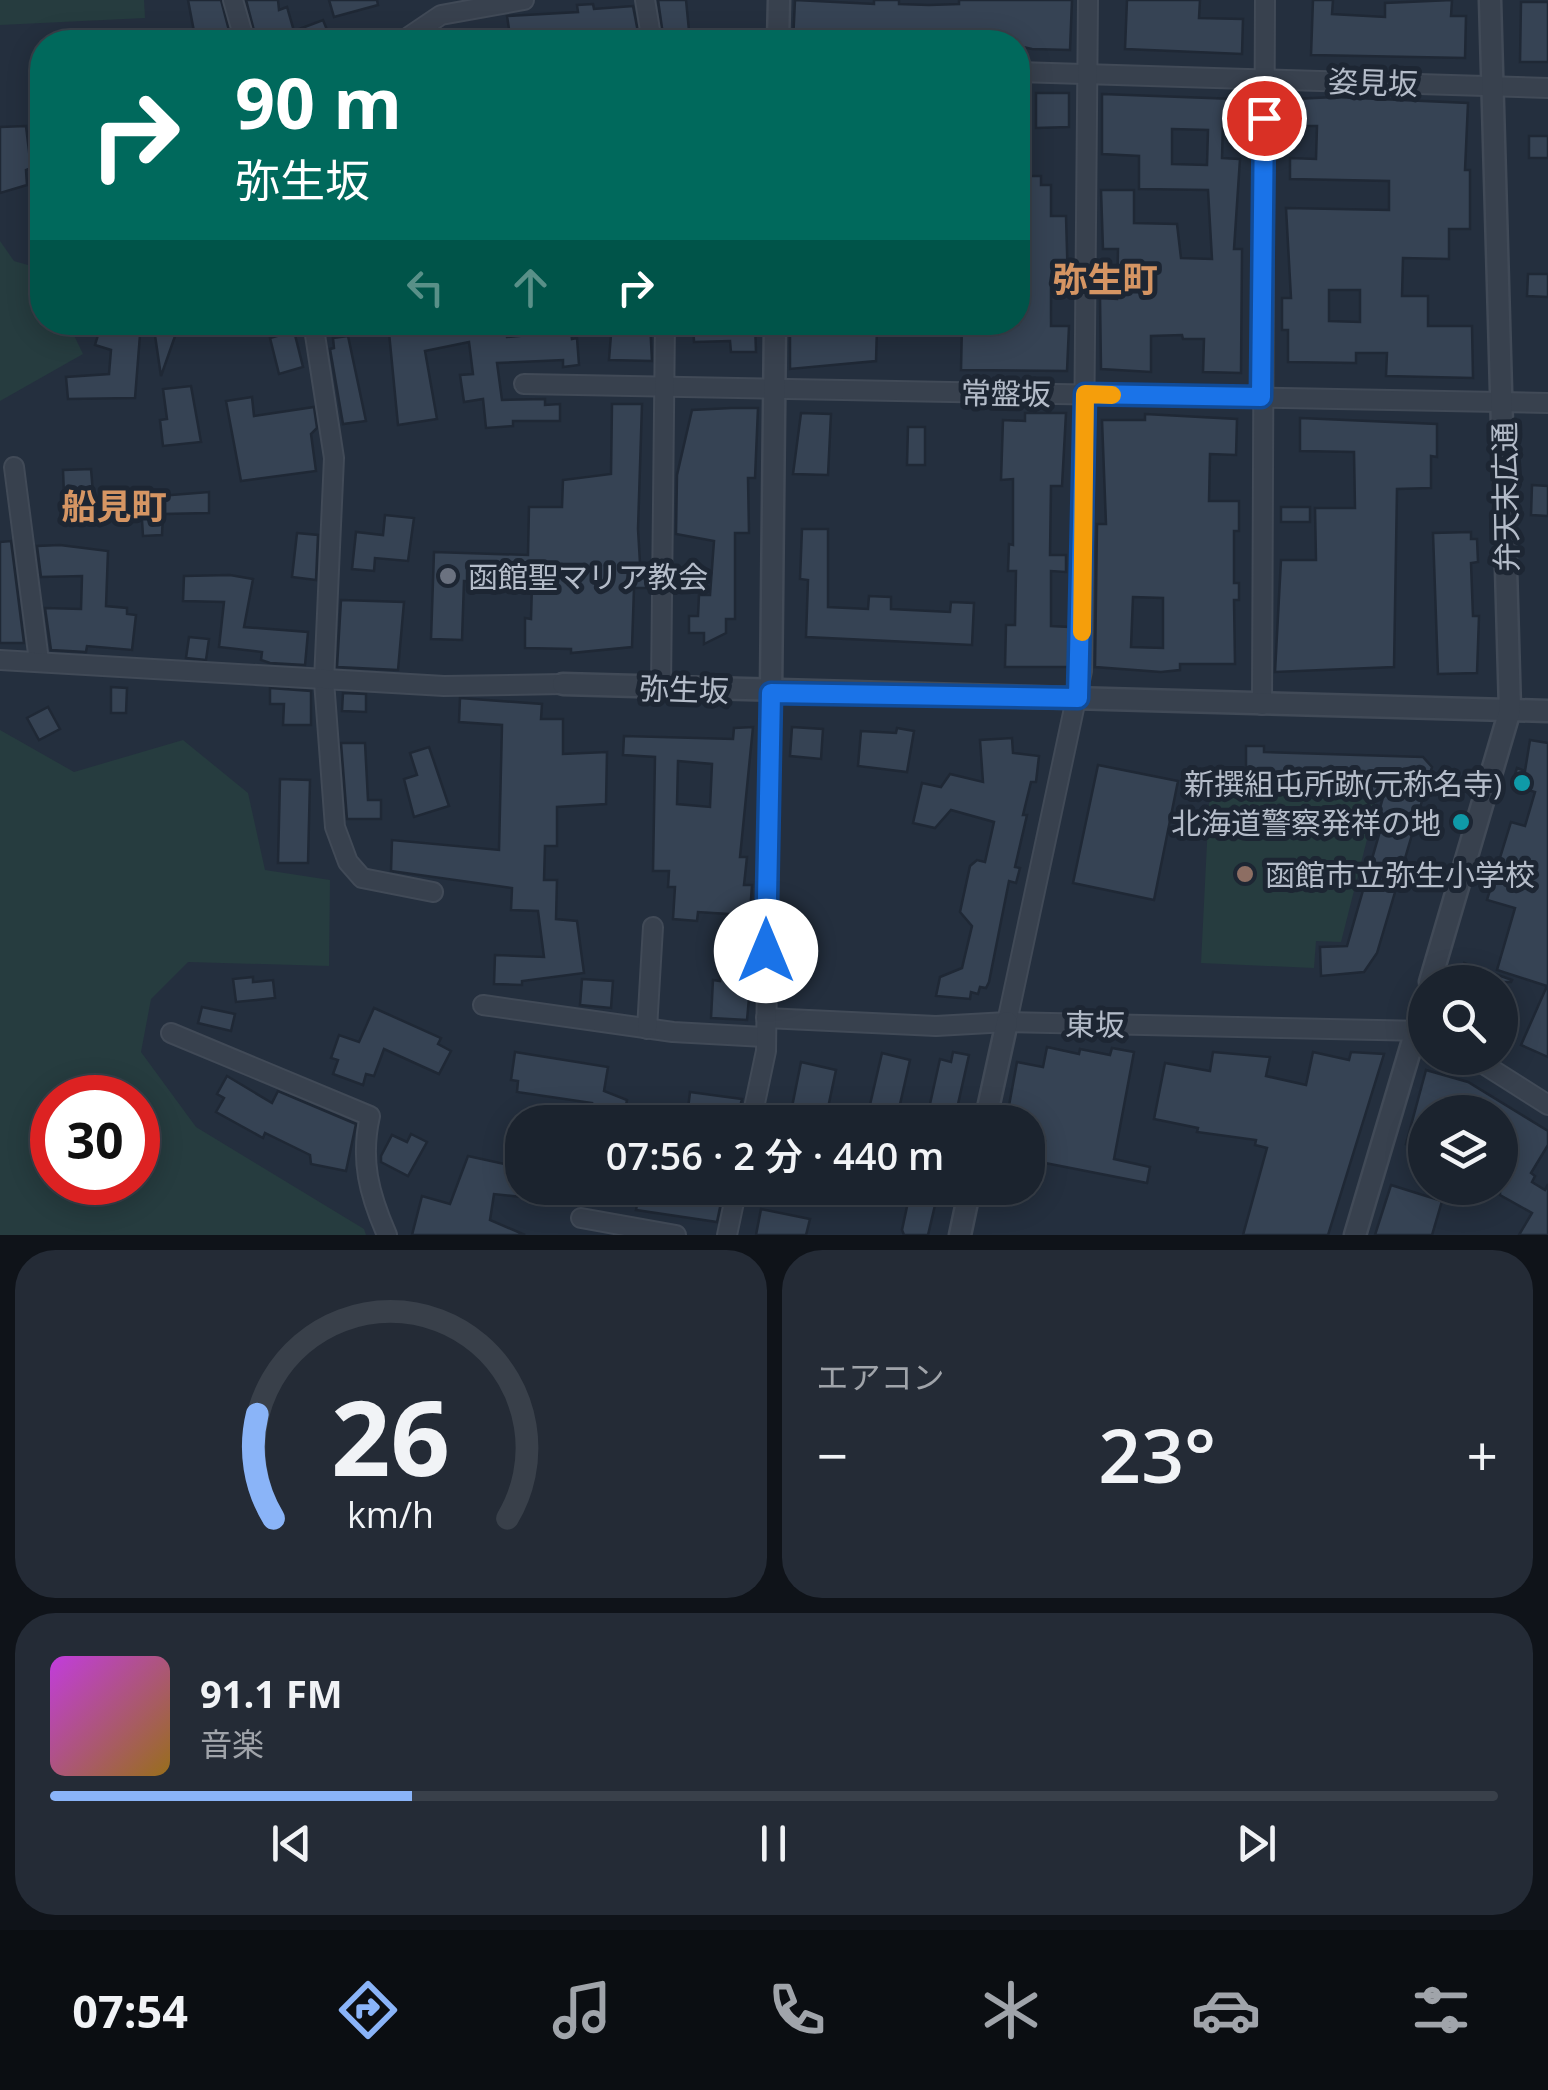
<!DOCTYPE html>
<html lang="ja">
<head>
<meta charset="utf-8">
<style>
	:root { --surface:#1b232e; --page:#242b36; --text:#f1f3f6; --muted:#a0a4aa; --line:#39404a; --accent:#8ab4f8 }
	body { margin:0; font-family:"Open Sans","Noto Sans JP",sans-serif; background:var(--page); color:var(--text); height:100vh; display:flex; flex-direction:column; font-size:38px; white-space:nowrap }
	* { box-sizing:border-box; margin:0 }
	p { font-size:32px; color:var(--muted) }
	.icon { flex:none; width:55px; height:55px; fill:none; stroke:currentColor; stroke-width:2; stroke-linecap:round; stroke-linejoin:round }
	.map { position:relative; height:1235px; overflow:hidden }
	.details { display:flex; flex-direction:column; gap:15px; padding:15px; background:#0f1319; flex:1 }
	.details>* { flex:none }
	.hud { position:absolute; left:30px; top:30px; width:1000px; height:305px; border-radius:40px; box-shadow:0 5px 25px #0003,0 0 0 2px var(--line); background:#00695c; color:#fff; overflow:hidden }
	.fabs { position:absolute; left:1408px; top:965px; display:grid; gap:20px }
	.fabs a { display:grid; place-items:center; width:110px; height:110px; border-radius:50%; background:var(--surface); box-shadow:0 5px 25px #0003,0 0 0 2px var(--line); font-size:50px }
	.speed { position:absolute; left:30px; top:1075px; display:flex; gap:20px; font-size:50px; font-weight:700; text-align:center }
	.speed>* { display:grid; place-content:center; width:130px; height:130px; border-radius:50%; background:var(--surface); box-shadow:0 5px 25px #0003,0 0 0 2px var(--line); line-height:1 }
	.speed .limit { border:15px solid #d22; background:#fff; color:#111 }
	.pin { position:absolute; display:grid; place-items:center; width:85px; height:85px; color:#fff; margin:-42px; border:5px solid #fff; border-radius:50%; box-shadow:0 2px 10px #0007 }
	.me { position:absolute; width:110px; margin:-55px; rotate:0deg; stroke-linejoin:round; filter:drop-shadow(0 0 8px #0008) }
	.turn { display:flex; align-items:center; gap:35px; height:210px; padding:0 40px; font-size:45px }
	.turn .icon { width:130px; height:130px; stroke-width:2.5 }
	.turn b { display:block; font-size:70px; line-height:85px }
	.lanes { display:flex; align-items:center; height:95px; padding:0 40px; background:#0003; justify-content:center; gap:50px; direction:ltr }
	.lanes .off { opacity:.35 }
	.big { font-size:75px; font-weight:600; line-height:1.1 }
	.details .tile { flex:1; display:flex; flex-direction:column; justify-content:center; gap:15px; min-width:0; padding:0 35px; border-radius:40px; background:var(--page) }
	.details .dial { align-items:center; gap:0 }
	.dial svg { height:260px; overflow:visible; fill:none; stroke:var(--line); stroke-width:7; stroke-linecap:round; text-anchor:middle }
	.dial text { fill:var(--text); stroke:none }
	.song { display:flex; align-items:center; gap:30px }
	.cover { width:120px; height:120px; border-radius:15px; background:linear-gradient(135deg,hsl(290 70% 55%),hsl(40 70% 35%)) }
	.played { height:10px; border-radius:5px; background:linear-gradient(90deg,var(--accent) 25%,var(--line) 25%) }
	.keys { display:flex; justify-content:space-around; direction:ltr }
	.heat { display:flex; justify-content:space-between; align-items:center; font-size:55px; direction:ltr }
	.details .tiles { flex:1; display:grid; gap:15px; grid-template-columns:1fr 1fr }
	.tile:last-child { grid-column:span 2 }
	.trip { position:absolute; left:505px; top:1105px; width:540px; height:100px; border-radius:40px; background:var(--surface); box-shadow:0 5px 25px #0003,0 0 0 2px var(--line); font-weight:600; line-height:100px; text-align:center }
	.tab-bar { display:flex; height:160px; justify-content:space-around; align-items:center; background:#0b0e12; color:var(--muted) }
	.tab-bar .icon { width:70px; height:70px }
	.tab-bar .active { color:var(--accent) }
	.tab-bar b { font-size:45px; color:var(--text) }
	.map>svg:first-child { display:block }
	.green { fill:#263c3f; fill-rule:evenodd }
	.building { fill:#364354; stroke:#1f2835; stroke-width:2.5; fill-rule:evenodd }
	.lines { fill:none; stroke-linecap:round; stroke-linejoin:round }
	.minor-casing { stroke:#414a57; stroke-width:22 }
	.tertiary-casing { stroke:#414a57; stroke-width:25 }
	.minor { stroke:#38414e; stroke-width:18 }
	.tertiary { stroke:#38414e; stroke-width:20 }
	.route-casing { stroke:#114b97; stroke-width:25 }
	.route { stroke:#1a73e8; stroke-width:18 }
	.slow { stroke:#f59e0b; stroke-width:18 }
	.worship-dot { fill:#6b7280; stroke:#1d2633; stroke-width:4 }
	.culture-dot { fill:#0f9aa8; stroke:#1d2633; stroke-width:4 }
	.education-dot { fill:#8d6e63; stroke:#1d2633; stroke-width:4 }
	.labels { text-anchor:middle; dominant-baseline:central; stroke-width:10; stroke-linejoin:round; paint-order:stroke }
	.street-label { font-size:30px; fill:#b4bcc9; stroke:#1d2633 }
	.poi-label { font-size:30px; fill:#b4bcc9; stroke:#1d2633; text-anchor:start }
	.quarter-label { font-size:35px; font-weight:bold; fill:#d59563; stroke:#1d2633 }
</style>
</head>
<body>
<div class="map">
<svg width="1548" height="1235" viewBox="0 0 1548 1235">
	<rect width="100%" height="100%" fill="#242f3e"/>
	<g class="green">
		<polygon points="0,0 144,0 145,18 0,25"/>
		<polygon points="0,241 14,261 42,269 42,322 68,323 83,354 0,401"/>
		<path d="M 0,730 L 74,772 L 183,740 L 248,793 L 265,870 L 330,880 L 329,966 L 188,962 L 151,999 L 141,1052 L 196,1127 L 364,1229 L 366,1235 L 0,1235 ZM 52,1098 L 138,1098 L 138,1182 L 52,1182 Z"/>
		<polygon points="1219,793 1377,800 1341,942 1316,941 1314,968 1201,963 1209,803"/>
	</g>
	<g class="building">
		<polygon points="188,0 221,0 232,42 196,42"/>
		<polygon points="246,0 278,0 279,10 287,7 294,31 323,20 332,42 257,42"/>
		<polygon points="329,0 377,0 378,5 334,17"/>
		<polygon points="658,0 686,0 690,41 664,42"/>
		<polygon points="795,0 874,4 874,0 899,0 899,4 929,5 959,4 959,0 1072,0 1070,50 1032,49 1018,46 1018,42 793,42"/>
		<polygon points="1127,0 1200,0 1199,18 1243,19 1242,54 1125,49"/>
		<polygon points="1313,0 1333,0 1332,14 1385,17 1385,3 1452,0 1451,16 1466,16 1465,58 1311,55"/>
		<polygon points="1521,2 1548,2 1548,62 1520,62"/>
		<polygon points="593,4 594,9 633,6 638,32 627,32 629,42 511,42 507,16 578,12 577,5"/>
		<polygon points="1036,93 1069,93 1069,127 1036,128"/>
		<path d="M 1102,94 L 1235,99 L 1234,122 L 1223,122 L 1222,158 L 1240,159 L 1234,249 L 1242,249 L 1241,373 L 1203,372 L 1204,339 L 1183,339 L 1182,335 L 1151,336 L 1151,372 L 1101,369 L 1100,298 L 1117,299 L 1118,249 L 1103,249 L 1101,190 L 1134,190 L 1134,223 L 1177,224 L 1181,258 L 1212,259 L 1208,190 L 1139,189 L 1139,156 L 1102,154 ZM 1172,129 L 1208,130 L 1207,165 L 1172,164 Z"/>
		<path d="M 1335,97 L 1468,103 L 1465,170 L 1470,170 L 1470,229 L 1449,229 L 1449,259 L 1403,258 L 1402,296 L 1428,296 L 1428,326 L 1472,326 L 1473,378 L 1386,376 L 1387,353 L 1356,353 L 1356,363 L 1288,362 L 1288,330 L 1282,330 L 1282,298 L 1291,298 L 1286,208 L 1389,210 L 1389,181 L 1290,179 L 1290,158 L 1316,159 L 1317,126 L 1294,126 L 1294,99 ZM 1329,290 L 1360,290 L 1360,322 L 1329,321 Z"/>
		<polygon points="26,126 31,168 26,170 27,185 0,193 0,127"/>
		<rect x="1529" y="136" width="19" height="22"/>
		<polygon points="1018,176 1041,176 1041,185 1051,185 1051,216 1066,216 1068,285 1051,285 1051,326 1069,326 1067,371 961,370 962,323 1018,324"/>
		<polygon points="1528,274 1548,274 1548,297 1527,296"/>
		<polygon points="102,322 125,326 127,322 141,322 135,398 68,399 66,377 109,374 111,350 95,345"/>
		<polygon points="153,322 180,322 161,376"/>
		<polygon points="388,322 446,322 446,328 505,322 507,337 571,331 572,339 577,338 579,365 563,367 563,360 497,363 502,400 545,399 545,405 560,404 560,421 513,421 513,426 486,428 483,399 464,402 460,375 473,374 469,342 425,351 437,419 398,425"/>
		<polygon points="612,322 650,322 652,361 609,360"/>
		<polygon points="693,322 755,323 756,352 731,352 730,341 694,342"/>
		<polygon points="790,325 877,328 876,361 790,369"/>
		<polygon points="294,331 303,367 279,374 270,338"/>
		<polygon points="348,336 366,421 343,424 330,349 334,348 333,338"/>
		<polygon points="191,386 201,442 163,446 160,420 167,419 163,389"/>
		<polygon points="252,397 254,416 314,407 317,428 311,434 316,471 241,481 226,401"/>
		<polygon points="612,404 642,404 638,529 640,563 647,563 647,588 634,588 632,647 571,653 571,649 525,648 525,618 531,619 532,585 527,583 464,581 462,640 431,639 434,552 528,555 529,507 562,507 563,480 611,474"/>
		<polygon points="731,408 758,408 755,478 748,478 749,533 735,533 735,619 726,619 726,633 704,644 704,633 689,633 689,616 698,616 699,595 710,595 714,541 676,534 677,475 692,410"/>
		<polygon points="801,413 831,414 828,475 793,474"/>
		<polygon points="1025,413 1066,413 1062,486 1051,486 1050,555 1066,555 1066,572 1051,571 1051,626 1070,627 1068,667 1005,667 1006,625 1015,625 1016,571 1008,571 1009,544 1013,545 1013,479 1001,480 1003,420 1025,421"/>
		<path d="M 1145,414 L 1237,419 L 1236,455 L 1210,454 L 1209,501 L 1239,501 L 1239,531 L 1234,531 L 1234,583 L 1239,583 L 1239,600 L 1234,600 L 1235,664 L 1180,664 L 1180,670 L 1161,672 L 1095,667 L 1097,524 L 1106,524 L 1102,420 L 1145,420 ZM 1133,597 L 1163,598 L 1163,648 L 1131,647 Z"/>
		<polygon points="1300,418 1437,424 1437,457 1431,456 1431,488 1397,489 1394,667 1275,672 1281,560 1316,560 1315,508 1355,508 1354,452 1300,451"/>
		<polygon points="908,427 925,427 925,465 907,465"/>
		<polygon points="91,469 93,493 64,495 63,470"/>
		<polygon points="1532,485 1548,486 1548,516 1531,515"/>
		<polygon points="209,492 209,513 163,514 162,535 143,536 142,520 135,520 134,498"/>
		<rect x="1281" y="507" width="29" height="15"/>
		<polygon points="385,515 414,518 408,561 375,558 374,571 352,569 356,532 383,535"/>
		<polygon points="802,529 828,529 828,607 868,609 869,596 891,597 891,609 950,612 951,602 974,603 972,645 806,637 808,580 800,579"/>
		<polygon points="1471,532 1471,539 1477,539 1478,562 1471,563 1473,616 1479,616 1477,673 1438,674 1433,533"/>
		<polygon points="297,533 318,535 316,580 292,577"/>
		<polygon points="11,541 24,643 0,643 0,542"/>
		<polygon points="60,545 108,551 106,606 127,608 127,614 136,615 132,650 87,646 86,652 51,650 45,608 81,609 82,576 41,577 37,546"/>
		<polygon points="230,575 253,579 244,627 308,632 305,665 270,663 261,660 262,652 219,647 224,602 183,601 184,576"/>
		<polygon points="341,600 404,602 398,670 337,667"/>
		<polygon points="189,637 209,639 206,660 186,658"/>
		<polygon points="111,687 127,688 126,713 111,713"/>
		<polygon points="270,688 311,691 311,725 283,725 284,704 270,704"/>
		<polygon points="343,693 366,694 366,712 342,711"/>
		<polygon points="460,698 542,704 541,719 563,719 563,754 607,752 606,804 557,807 557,846 545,846 544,880 557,880 556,919 577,921 584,973 522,981 522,985 494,984 495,955 544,957 538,911 511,910 512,888 391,871 392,840 499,850 502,725 459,722"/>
		<polygon points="48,707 60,729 39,740 27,718"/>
		<path d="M 753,727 L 740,857 L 747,857 L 744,885 L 752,885 L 744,997 L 749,998 L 747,1020 L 711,1018 L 713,980 L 720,981 L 721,955 L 727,955 L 728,914 L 698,912 L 697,921 L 673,919 L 675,887 L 668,887 L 669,871 L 653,871 L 655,757 L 623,755 L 624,736 L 733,739 L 734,728 ZM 678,761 L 712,764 L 710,807 L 677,804 Z"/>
		<polygon points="792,727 823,729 821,759 790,756"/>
		<polygon points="897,728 914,731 907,772 858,766 861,731 896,733"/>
		<polygon points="1012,738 1013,753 1039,756 1036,782 1031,782 1023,815 1027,815 1015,867 1020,868 1016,883 1009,881 989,982 986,988 980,987 978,994 971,992 970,999 936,996 940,977 962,968 972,926 960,912 970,866 977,860 985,862 994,822 951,810 935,828 913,823 922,783 941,787 950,774 983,782 980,740"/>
		<polygon points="1530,740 1548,743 1548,1057 1521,1045 1547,986 1497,970 1515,908 1487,900 1511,822 1525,826 1535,792 1512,785 1517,768 1525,771"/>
		<polygon points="341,743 365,743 368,800 381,800 381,819 347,819"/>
		<polygon points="1246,746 1264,746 1264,752 1423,757 1432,767 1377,953 1364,972 1321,976 1320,947 1347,946 1380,831 1374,829 1384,794 1246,790"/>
		<polygon points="429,747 449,806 414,817 404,779 417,775 410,753"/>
		<polygon points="1098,765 1178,781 1154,900 1073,883"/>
		<polygon points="280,779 310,780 308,863 278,863"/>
		<polygon points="1464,963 1512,980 1511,982 1457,982"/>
		<polygon points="253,977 253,982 273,980 275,998 236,1002 233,979"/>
		<polygon points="582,979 613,981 611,1008 580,1005"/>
		<polygon points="202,1007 235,1014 231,1031 198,1023"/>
		<polygon points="374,1008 441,1038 438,1044 451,1051 439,1074 384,1049 374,1076 366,1074 363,1085 333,1074 338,1060 331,1058 339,1035 359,1042"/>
		<polygon points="1047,1047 1079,1054 1080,1049 1110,1055 1112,1048 1134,1052 1114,1159 1150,1167 1147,1183 1040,1162 1045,1141 1028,1136 1028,1122 1006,1122 1017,1062 1043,1067"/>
		<polygon points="515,1052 608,1067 604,1091 627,1100 623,1122 589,1122 592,1103 517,1092 518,1081 511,1080"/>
		<polygon points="953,1052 969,1055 954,1122 926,1122 940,1059 951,1062"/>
		<polygon points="1213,1052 1270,1057 1266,1076 1306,1085 1313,1052 1349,1060 1351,1052 1384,1054 1328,1235 1243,1235 1267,1148 1255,1145 1256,1140 1197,1132 1198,1128 1154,1119 1165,1063 1210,1071"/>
		<polygon points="882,1053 910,1060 896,1122 866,1122"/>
		<polygon points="801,1062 836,1070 825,1122 789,1122"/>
		<polygon points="1426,1070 1468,1082 1548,1131 1548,1145 1531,1173 1535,1176 1532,1182 1545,1190 1548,1184 1548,1235 1519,1235 1532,1213 1500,1195 1500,1112 1425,1112 1425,1149 1406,1144"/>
		<polygon points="227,1076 272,1103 278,1091 356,1124 346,1171 311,1164 310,1155 265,1133 263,1138 216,1112 224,1098 217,1094"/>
		<polygon points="690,1092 742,1099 736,1122 704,1122 705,1117 693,1116 688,1109"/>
		<polygon points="411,1134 427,1142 408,1176 381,1162 381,1156 392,1135 407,1142"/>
		<polygon points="468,1156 522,1168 522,1197 494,1194 490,1220 525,1235 412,1235 422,1196 450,1204"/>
		<polygon points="1391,1185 1442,1201 1432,1235 1375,1235"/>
		<polygon points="640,1188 724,1188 717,1222 636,1210"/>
		<polygon points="911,1188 939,1188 928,1235 904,1235 902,1230"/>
		<polygon points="761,1209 810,1219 806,1235 756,1235"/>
	</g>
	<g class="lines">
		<defs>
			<g id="minor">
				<polyline points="233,0 245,42"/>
				<polyline points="645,0 652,42"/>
				<polyline points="401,42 441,15 524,0"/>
				<polyline points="1018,72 1548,88"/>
				<polyline points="313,322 334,458 324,681 335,827 348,862 362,878 433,892"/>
				<polyline points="524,384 1548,403"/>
				<polyline points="14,467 39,661"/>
				<polyline points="0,660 444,686 563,684"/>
				<polyline points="661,687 665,322"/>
				<polyline points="1262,705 1265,0"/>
				<polyline points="483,1005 673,1032 766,1037"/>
				<polyline points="766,1018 936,1026 1007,1022 1425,1031"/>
				<polyline points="1007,1022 1082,671 1088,0"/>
				<polyline points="647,1029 653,927"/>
				<path d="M 171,1033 L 370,1116 C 360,1160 369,1194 387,1235"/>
				<polyline points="1474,1058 1548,1105"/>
				<polyline points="751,1122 766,1051 771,693"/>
				<polyline points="581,1218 676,1235"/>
				<polyline points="727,1235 737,1188"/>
			</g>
			<g id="tertiary">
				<polyline points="778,42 779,0"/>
				<polyline points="563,684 1548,711"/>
				<polyline points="771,693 775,322"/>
				<polyline points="1430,982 1510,710 1490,0"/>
				<polyline points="985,1122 1007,1022"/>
				<polyline points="960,1235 970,1188"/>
				<polyline points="1355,1235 1425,1000"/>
			</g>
		</defs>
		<use href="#minor" class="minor-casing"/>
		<use href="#tertiary" class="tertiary-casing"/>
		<use href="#minor" class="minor"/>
		<use href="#tertiary" class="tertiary"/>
	</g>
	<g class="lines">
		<defs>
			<polyline id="route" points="766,951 771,693 1078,698 1085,394 1261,397 1264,118"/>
		</defs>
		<use href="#route" class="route-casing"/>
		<use href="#route" class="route"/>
		<polyline class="slow" points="1082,632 1085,394 1112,395"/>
	</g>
	<circle class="worship-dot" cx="448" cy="576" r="10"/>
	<g class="culture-dot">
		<circle cx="1522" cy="783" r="10"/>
		<circle cx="1461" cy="822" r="10"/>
	</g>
	<circle class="education-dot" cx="1245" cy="874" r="10"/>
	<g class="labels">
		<g class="street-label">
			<text transform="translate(1373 82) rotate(2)">姿見坂</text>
			<text transform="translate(1006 393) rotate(1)">常盤坂</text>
			<text transform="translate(1505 497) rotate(-91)">弁天末広通</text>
			<text transform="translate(684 689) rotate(2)">弥生坂</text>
			<text transform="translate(1095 1024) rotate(1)">東坂</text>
		</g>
		<g class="poi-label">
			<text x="468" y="576">函館聖マリア教会</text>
			<text x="1502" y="783" text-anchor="end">新撰組屯所跡(元称名寺)</text>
			<text x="1441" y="822" text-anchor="end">北海道警察発祥の地</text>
			<text x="1265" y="874">函館市立弥生小学校</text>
		</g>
		<g class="quarter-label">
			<text x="1105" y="278">弥生町</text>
			<text x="114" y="505">船見町</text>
		</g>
	</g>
</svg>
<div class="fabs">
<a><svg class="icon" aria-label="search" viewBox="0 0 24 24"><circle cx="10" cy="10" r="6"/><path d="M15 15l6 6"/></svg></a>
<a><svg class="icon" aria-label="layers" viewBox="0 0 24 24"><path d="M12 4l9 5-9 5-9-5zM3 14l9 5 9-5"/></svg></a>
</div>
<div class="speed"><div class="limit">30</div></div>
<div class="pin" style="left:1264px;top:118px;background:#d93025"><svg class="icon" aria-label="arrive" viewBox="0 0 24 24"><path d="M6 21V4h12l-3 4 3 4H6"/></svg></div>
<svg class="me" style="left:766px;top:951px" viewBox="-20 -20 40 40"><circle r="19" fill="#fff"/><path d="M0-13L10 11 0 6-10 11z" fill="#1a73e8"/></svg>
<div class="trip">07:56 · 2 分 · 440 m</div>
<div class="hud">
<div class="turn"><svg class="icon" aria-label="right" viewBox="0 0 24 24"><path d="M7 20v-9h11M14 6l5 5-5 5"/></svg><div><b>90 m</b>弥生坂</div></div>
<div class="lanes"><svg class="icon off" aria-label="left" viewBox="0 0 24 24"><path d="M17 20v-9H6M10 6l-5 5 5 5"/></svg><svg class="icon off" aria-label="ahead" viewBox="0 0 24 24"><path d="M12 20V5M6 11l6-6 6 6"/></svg><svg class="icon" aria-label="right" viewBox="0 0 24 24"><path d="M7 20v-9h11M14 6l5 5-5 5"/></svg></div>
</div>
</div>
<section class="details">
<div class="tiles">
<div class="tile dial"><svg viewBox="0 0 100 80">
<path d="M14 69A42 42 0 1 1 86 69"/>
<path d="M14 69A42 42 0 0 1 9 37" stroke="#8ab4f8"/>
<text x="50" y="56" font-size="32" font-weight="700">26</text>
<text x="50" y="72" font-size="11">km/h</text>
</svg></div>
<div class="tile"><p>エアコン</p>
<div class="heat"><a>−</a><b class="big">23°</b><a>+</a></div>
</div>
<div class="tile">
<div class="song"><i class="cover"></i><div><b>91.1 FM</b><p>音楽</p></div></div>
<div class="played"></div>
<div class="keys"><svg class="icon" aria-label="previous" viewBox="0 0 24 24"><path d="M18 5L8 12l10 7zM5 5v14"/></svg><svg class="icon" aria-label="pause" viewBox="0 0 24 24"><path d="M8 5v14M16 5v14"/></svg><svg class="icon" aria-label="next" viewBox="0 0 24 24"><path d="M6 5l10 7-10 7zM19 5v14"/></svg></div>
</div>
</div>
</section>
<nav class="tab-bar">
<b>07:54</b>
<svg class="icon active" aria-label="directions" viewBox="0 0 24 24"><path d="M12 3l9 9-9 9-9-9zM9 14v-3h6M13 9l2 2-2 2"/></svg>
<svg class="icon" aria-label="music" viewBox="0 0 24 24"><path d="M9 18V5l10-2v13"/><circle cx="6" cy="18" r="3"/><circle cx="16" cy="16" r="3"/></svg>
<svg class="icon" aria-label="phone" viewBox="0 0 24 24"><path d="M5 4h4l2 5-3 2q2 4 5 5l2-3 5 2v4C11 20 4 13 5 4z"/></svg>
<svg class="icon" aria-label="climate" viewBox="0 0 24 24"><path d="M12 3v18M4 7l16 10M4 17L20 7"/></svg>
<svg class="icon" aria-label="car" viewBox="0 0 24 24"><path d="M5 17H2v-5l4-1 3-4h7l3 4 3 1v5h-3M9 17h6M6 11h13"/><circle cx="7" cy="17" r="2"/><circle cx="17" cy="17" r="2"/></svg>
<svg class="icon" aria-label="filters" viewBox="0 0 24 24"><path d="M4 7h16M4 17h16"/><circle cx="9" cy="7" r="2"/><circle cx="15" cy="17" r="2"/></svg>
</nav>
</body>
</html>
